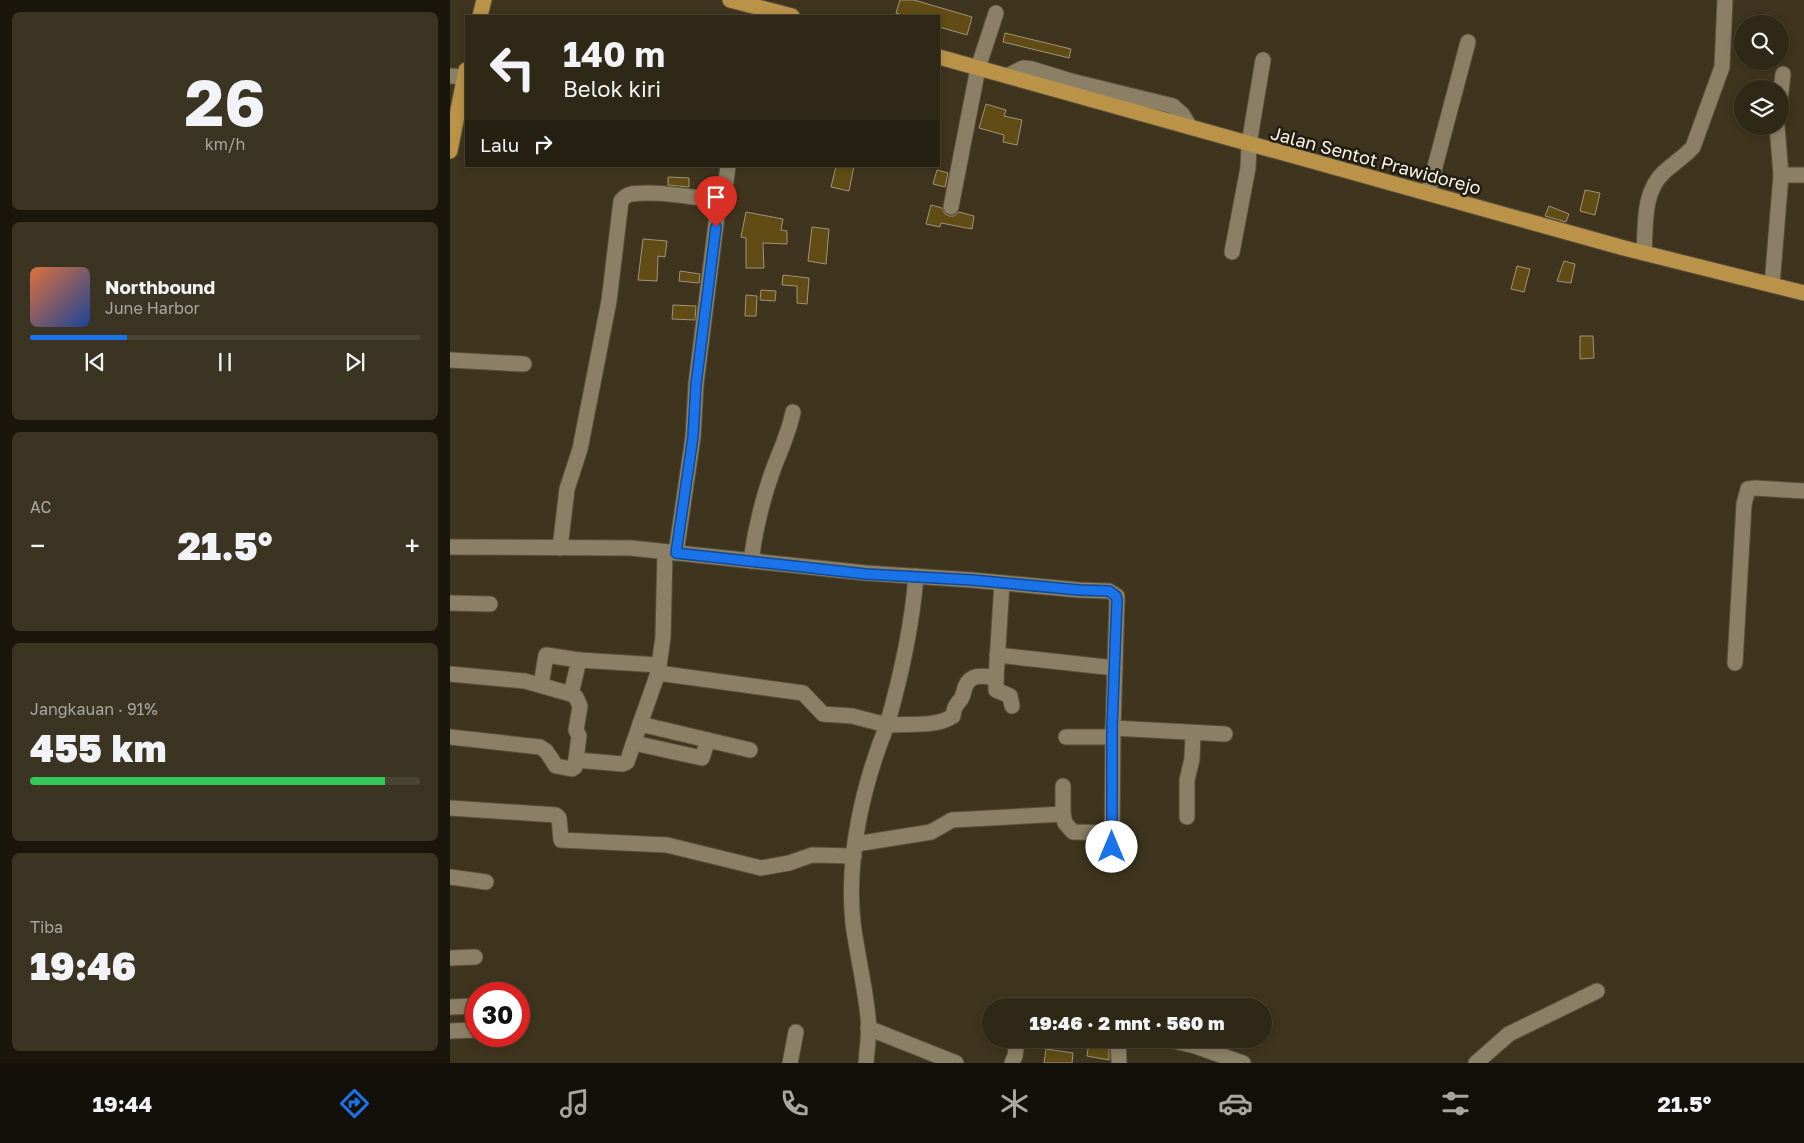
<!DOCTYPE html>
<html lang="id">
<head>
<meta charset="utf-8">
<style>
	:root { --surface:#2f2816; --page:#3b3423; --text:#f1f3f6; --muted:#a7a6a1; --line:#4a4435; --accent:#1a73e8 }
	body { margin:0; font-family:"Golos Text",sans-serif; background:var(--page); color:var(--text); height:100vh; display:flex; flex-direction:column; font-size:19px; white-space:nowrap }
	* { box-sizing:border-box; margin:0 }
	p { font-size:16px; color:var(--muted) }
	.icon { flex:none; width:28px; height:28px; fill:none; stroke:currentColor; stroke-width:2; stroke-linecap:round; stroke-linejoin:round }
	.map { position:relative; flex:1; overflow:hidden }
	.details { display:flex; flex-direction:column; gap:12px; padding:12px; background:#1a160c; width:450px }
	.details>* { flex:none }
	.guide { position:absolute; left:15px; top:15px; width:475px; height:152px; border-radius:0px; box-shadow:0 2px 8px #0003,0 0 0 1px var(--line); background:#2f2816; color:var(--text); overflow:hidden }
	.controls { position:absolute; left:1284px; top:15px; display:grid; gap:10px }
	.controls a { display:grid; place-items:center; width:55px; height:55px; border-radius:50%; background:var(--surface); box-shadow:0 2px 8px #0003,0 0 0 1px var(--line); font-size:25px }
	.speed { position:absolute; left:15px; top:982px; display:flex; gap:10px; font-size:25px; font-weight:700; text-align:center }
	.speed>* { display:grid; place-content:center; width:65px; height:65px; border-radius:50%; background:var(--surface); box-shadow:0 2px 8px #0003,0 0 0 1px var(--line); line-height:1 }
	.speed .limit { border:8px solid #d22; background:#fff; color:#111 }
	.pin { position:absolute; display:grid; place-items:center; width:42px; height:42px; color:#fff; margin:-51px -21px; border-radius:50% 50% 50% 0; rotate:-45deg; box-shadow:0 0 5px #0007 }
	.pin .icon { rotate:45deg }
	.me { position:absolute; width:55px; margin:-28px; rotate:0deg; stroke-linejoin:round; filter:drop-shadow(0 0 4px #0008) }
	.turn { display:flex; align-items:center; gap:18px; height:105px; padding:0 15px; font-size:22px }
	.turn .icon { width:65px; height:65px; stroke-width:2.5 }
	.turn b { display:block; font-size:35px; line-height:42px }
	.then { display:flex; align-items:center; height:48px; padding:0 15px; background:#0003; gap:10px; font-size:19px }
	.big { font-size:38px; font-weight:800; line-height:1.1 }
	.details .tile { flex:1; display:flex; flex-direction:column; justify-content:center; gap:8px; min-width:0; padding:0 18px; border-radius:8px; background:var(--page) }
	.details .dial { align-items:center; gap:0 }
	.dial b { font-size:65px; line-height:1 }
	.song { display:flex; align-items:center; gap:15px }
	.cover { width:60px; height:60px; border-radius:8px; background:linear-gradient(135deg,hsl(20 70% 55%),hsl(220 70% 35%)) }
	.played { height:5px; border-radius:2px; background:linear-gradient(90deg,var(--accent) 25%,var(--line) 25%) }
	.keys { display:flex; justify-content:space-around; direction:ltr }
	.heat { display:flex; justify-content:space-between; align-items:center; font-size:28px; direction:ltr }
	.charge { height:8px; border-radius:4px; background:linear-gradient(90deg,#34c759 91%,var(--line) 0) }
	.trip { position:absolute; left:532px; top:998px; width:290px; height:50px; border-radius:25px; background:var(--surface); box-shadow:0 2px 8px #0003,0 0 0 1px var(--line); font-weight:800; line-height:50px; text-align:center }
	.dock { display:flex; height:80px; justify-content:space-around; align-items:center; background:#131009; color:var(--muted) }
	.dock .icon { width:35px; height:35px }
	.dock .on { color:var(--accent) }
	.dock b { font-size:22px; color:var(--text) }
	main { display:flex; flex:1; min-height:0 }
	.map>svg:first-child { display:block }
	.building { fill:#604c14; stroke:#9f9479 }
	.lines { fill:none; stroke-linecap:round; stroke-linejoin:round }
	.minor-casing { stroke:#59513b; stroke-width:17 }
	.major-casing { stroke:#59513b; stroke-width:17 }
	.minor { stroke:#8b8066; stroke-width:15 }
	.major { stroke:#ba9349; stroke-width:15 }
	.route-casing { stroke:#114b97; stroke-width:12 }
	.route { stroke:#1a73e8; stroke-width:9 }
	.labels { text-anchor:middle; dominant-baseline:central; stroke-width:5; stroke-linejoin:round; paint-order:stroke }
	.street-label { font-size:18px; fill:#fbf5e6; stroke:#221d13 }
</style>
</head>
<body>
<main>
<section class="details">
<div class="tile dial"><b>26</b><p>km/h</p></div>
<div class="tile">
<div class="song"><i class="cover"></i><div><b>Northbound</b><p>June Harbor</p></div></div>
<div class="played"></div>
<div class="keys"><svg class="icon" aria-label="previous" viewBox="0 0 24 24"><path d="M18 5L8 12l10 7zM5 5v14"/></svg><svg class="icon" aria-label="pause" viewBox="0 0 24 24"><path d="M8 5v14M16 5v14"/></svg><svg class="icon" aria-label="next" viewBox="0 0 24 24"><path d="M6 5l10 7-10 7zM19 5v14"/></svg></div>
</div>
<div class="tile"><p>AC</p>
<div class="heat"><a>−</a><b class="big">21.5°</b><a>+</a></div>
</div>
<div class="tile"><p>Jangkauan · 91%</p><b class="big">455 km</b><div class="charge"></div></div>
<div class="tile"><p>Tiba</p><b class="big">19:46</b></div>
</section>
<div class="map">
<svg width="1354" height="1063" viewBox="0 0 1354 1063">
	<rect width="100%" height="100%" fill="#3f351e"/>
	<g class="building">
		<polygon points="450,0 464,0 522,17 517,35 489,27 489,16 455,16 446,13"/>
		<polygon points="555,33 621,49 619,58 553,42"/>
		<polygon points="536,104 556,110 554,116 572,120 567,145 553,142 554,135 529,128"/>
		<polygon points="386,166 404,166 399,191 381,187"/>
		<polygon points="487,170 498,173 495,187 483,184"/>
		<polygon points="218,177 239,178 239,187 218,185"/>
		<polygon points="1135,190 1150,193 1145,215 1130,211"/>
		<polygon points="481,205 492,208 495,214 499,216 504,216 509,212 524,216 522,229 491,223 490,227 476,224"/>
		<polygon points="1099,206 1119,214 1116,222 1095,216"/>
		<polygon points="296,212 333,219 331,230 337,231 337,244 313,243 314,268 296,268 296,238 291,237"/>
		<polygon points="362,227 379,229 376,264 358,261"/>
		<polygon points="193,239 217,241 215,257 208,256 207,281 188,280"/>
		<polygon points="1114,261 1125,264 1121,283 1107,281"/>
		<polygon points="1067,266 1080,269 1074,292 1061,289"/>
		<polygon points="230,271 250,274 249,283 229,281"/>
		<polygon points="333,275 359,278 357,304 347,303 347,286 332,285"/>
		<polygon points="311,290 326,291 325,301 310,300"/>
		<polygon points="296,295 307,296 306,316 295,316"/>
		<polygon points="223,305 246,306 245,320 222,319"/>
		<polygon points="1130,336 1143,336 1144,358 1130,359"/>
		<polygon points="639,1042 659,1046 659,1060 637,1056"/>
		<polygon points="596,1049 623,1053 622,1063 594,1063"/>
	</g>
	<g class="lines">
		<defs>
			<g id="minor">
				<polyline points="0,76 15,77"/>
				<polyline points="557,76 573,68 582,69 621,81 723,106 732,114 740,127"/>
				<polyline points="1330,101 1333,74"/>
				<polyline points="1327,126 1331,175"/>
				<polyline points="978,193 1018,42"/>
				<polyline points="501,207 528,68 546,13"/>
				<polyline points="782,252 798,168 799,144 813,60"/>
				<path d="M 1194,253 C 1196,225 1192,193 1214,172 C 1224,163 1234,157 1243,147 L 1272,67 L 1275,0"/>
				<polyline points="1322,285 1331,175 1354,175"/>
				<polyline points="0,360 74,364"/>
				<polyline points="0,547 181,548 416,573 522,580 629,590 659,591 667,596 667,600 663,728 662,847"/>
				<path d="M 110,548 L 117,489 L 130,449 L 159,301 L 171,201 C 174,197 176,195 181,194 C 208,190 242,198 269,200 L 275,189 L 278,166"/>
				<polyline points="215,552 213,637 208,673 190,724 300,750"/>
				<polyline points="226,553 243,437 246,384 269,200"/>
				<path d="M 301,561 C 305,530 313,497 324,467 C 331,449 339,432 343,412"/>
				<polyline points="0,603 40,604"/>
				<polyline points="547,655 665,668"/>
				<polyline points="129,660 209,665"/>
				<polyline points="1285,663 1294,504 1298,489 1305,488 1354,491"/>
				<path d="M 208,673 L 353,693 L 373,714 L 402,716 L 437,725 C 451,676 462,627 466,576"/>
				<polyline points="0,674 75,681 121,694 126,697 130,706 126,730 129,736 125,767 122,769 106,766 96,751 90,747 0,737"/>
				<polyline points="546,678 546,690 560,696 562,706"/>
				<polyline points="91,685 96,655 129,660 121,694"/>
				<polyline points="663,728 775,734"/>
				<polyline points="616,737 662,737"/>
				<polyline points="184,743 252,758 258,740"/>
				<polyline points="126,760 173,764 177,762 190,724"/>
				<polyline points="613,786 613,814"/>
				<polyline points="0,808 106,815 109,818 111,840 217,845 311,868 339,863 362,855 404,856"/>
				<polyline points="737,817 737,780 742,759 743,733"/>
				<polyline points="406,844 481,832 502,820 613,814 615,823 623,832 662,833"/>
				<polyline points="0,877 36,882"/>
				<polyline points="0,958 25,957"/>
				<polyline points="0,1007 26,1006"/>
				<polyline points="418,1028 506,1063"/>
				<polyline points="0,1031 26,1030"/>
				<polyline points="668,1039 669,1063"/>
				<polyline points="715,1039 745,1046 793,1063"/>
				<polyline points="340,1063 346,1032"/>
				<path d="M 416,1063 C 417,1048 420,1032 418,1017 C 415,986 407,954 403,923 C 396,857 413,785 437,725 C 458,723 485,728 503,716 C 504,707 506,705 511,699 C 513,696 514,691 515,687 C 521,673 533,676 546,678 L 552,583"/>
				<polyline points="562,1063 565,1056 567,1039"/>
				<polyline points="1026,1063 1059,1034 1147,991"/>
			</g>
			<g id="major">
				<polyline points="280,0 342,16"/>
				<polyline points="30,16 34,0"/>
				<polyline points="489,57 1174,248 1354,293"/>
				<polyline points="0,151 16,70"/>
			</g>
		</defs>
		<use href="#minor" class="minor-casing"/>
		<use href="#major" class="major-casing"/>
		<use href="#minor" class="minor"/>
		<use href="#major" class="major"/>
	</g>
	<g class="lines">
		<defs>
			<polyline id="route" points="266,227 246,384 243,437 226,553 416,574 522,580 629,590 659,591 666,596 667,600 662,728 662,847"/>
		</defs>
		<use href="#route" class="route-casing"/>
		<use href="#route" class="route"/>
	</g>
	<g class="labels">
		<g class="street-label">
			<text transform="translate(926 160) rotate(15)">Jalan Sentot Prawidorejo</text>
		</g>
	</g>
</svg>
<div class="controls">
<a><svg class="icon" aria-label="search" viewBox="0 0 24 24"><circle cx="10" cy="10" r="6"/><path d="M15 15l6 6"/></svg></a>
<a><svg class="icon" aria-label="layers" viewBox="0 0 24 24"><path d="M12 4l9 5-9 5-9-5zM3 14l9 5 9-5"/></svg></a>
</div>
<div class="speed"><div class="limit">30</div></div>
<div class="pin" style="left:266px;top:227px;background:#d93025"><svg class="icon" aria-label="arrive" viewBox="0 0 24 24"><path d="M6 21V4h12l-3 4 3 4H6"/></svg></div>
<svg class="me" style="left:662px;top:847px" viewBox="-20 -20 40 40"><circle r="19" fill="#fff"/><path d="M0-13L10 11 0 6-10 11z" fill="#1a73e8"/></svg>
<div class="trip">19:46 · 2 mnt · 560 m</div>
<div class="guide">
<div class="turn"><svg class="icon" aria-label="left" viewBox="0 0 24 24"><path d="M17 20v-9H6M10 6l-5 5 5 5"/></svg><div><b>140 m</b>Belok kiri</div></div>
<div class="then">Lalu<svg class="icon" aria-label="right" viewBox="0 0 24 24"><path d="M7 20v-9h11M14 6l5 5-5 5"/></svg></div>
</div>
</div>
</main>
<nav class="dock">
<b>19:44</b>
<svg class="icon on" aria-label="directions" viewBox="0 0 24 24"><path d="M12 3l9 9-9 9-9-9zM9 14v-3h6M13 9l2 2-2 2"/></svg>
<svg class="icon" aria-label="music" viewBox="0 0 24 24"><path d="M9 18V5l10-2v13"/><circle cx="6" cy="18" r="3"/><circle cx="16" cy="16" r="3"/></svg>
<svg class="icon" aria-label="phone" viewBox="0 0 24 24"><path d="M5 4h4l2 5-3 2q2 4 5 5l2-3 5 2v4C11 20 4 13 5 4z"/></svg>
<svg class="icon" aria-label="climate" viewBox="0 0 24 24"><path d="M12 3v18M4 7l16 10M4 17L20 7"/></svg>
<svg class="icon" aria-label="car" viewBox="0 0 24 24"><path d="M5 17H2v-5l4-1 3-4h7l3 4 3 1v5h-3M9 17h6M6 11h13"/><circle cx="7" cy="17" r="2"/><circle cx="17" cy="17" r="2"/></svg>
<svg class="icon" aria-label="filters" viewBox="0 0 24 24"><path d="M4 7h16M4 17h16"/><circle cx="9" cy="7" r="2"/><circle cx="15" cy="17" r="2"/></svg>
<b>21.5°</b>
</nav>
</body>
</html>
